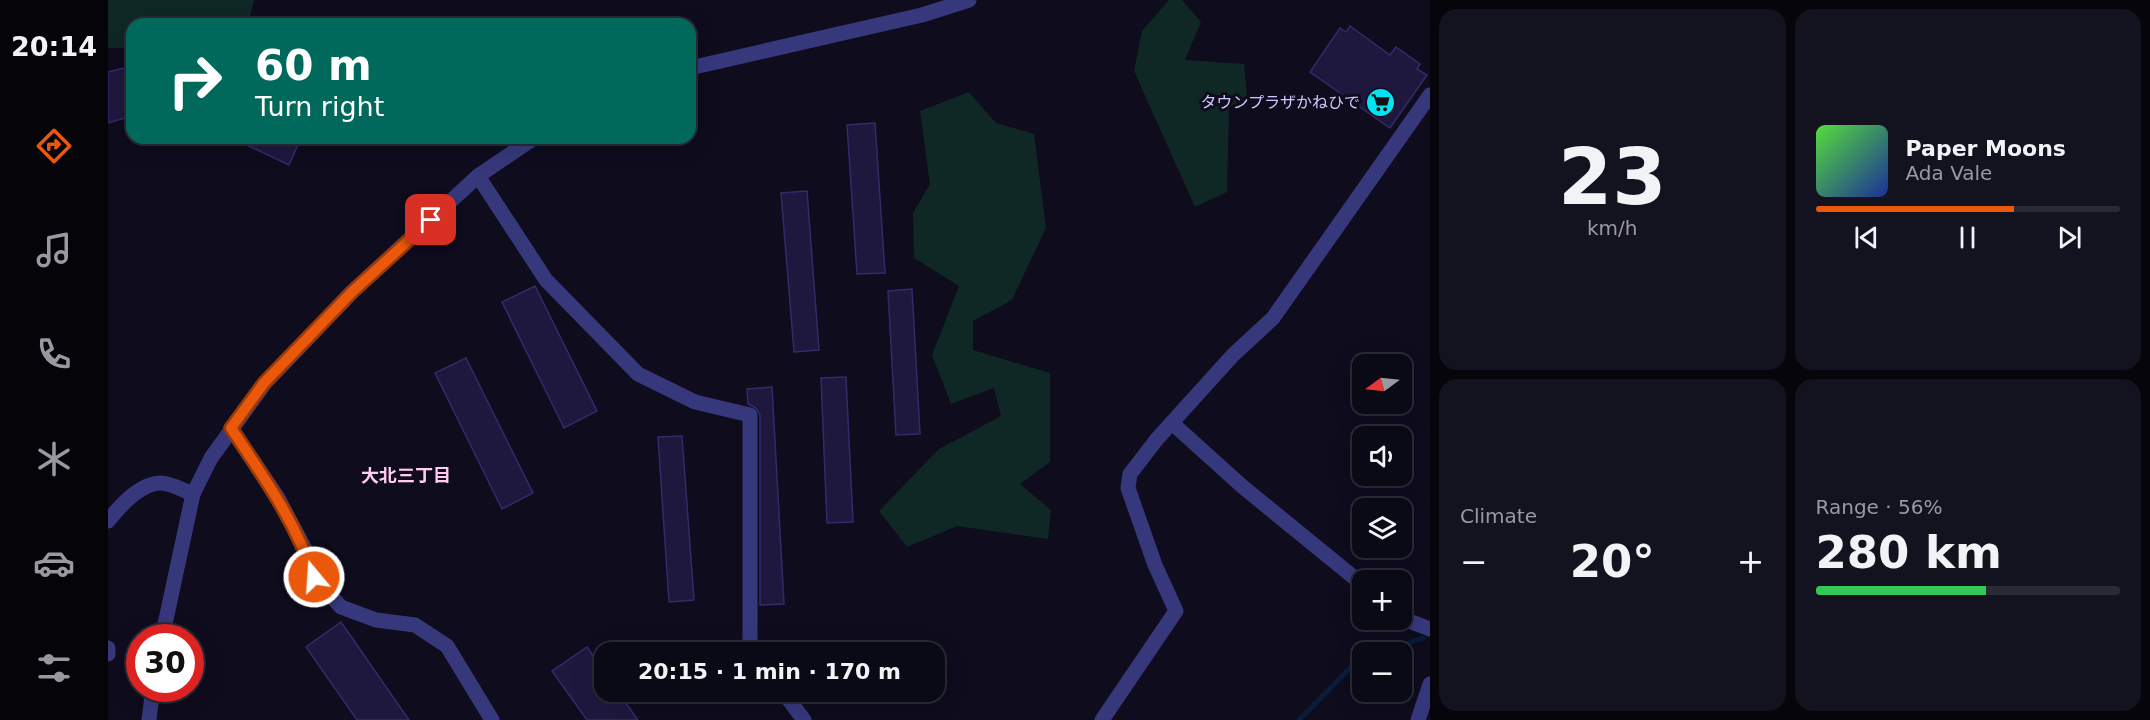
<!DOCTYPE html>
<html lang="en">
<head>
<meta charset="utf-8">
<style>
	:root { --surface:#0a0916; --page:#13121f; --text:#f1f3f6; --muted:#999aa1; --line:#2a2a35; --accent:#ea580c }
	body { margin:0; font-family:"DejaVu Sans","Noto Sans JP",sans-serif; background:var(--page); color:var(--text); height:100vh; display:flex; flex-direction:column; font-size:22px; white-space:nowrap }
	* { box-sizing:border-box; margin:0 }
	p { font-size:20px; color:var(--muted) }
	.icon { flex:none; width:33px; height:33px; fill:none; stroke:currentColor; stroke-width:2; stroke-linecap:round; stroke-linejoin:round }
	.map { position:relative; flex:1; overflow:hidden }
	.details { display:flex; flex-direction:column; gap:9px; padding:9px; background:#06050c; width:720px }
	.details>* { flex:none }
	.banner { position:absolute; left:18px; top:18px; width:570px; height:126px; border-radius:18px; box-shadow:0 6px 24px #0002,0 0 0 2px var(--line); background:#00695c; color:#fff; overflow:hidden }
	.needle { width:39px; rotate:255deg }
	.buttons { position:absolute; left:1244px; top:354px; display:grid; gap:12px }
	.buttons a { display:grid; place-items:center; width:60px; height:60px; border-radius:12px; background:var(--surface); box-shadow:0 6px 24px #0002,0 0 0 2px var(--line); font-size:30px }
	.speed { position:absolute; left:18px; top:624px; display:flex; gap:12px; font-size:30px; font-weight:700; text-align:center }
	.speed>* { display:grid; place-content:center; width:78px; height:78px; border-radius:50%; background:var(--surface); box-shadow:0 6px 24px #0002,0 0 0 2px var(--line); line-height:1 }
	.speed .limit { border:9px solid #d22; background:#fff; color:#111 }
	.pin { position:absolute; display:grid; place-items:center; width:51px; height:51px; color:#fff; margin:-26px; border-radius:12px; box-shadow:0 3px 9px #0006 }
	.me { position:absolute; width:66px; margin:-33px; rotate:342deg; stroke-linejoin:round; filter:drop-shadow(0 0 4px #0008) }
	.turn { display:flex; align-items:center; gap:21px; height:126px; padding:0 30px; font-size:27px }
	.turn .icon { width:78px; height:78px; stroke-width:2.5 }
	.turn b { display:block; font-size:42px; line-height:51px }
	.big { font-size:45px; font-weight:700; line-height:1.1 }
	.details .card { flex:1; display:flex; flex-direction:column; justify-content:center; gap:9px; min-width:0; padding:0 21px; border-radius:18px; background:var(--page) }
	.details .dial { align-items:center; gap:0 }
	.dial b { font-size:78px; line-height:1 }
	.song { display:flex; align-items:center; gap:18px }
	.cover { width:72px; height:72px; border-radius:9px; background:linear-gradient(135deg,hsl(110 70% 55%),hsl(230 70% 35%)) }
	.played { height:6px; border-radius:3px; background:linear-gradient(90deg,var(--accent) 65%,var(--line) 65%) }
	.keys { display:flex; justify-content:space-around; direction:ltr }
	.heat { display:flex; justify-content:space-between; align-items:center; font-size:33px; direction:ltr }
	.charge { height:9px; border-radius:4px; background:linear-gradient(90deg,#34c759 56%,var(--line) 0) }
	.details .tiles { flex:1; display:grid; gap:9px; grid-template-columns:repeat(2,1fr) }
	.trip { position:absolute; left:486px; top:642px; width:351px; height:60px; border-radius:18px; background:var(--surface); box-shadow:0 6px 24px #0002,0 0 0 2px var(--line); font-weight:700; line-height:60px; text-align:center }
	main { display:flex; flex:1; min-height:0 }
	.tabs { display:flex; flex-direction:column; width:108px; justify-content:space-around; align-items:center; background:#040409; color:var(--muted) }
	.tabs .icon { width:42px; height:42px }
	.tabs .on { color:var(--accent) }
	.tabs b { font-size:27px; color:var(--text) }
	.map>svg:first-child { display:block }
	.green { fill:#0f2725 }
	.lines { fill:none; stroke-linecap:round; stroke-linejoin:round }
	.stream { stroke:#091d39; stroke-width:5 }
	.building { fill:#1e183e; stroke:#342a6a; stroke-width:1.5 }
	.minor { stroke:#37387c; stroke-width:15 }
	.tertiary { stroke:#37387c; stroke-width:15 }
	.route-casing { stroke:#983908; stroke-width:15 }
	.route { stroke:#ea580c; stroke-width:10 }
	.labels { text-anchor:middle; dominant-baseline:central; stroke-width:6; stroke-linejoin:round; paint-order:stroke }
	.poi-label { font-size:16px; fill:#cdc9fe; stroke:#0e0c1d; text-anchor:end }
	.neighbourhood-label { font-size:18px; font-weight:bold; fill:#ffcbee; stroke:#0e0c1d }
</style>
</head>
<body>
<main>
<nav class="tabs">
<b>20:14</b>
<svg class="icon on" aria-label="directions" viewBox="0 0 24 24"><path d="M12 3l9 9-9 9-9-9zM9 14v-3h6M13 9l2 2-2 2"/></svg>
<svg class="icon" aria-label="music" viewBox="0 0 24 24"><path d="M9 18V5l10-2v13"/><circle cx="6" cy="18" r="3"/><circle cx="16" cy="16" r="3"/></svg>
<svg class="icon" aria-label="phone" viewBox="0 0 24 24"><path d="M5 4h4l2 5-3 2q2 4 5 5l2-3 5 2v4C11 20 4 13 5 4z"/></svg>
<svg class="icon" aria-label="climate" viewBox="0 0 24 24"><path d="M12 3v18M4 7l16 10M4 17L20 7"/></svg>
<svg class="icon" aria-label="car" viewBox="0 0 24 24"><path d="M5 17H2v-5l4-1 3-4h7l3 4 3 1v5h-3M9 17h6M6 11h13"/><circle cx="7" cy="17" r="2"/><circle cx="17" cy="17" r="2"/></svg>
<svg class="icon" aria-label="filters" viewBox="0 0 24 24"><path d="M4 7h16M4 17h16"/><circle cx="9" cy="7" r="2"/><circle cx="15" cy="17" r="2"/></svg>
</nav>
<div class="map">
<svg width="1322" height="720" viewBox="0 0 1322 720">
	<rect width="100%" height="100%" fill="#0e0c1d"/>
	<g class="green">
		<polygon points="0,0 146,0 140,24 24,24 24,48 0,48"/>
		<polygon points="1061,0 1074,0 1093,22 1077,60 1136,64 1139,96 1121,108 1119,192 1087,207 1026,71 1034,31"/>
		<polygon points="861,92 888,123 926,134 938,228 904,300 865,321 865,350 942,373 942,462 912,484 943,510 940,539 849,526 799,547 771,511 831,449 893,416 886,388 843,404 824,355 851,286 806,258 805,213 822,184 812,111"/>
	</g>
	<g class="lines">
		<g class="stream">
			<polyline points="1275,652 1315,638"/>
			<polyline points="1191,720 1247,663 1254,660"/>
		</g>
	</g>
	<g class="building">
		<polygon points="1242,26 1282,55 1288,47 1312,64 1309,69 1319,75 1282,128 1202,72 1232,28 1238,32"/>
		<polygon points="24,66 24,116 0,123 0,72"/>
		<polygon points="767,123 777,273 749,274 739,125"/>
		<polygon points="124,138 193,138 181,165"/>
		<polygon points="699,191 711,350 686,352 673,193"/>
		<polygon points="427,286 489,411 456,428 394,302"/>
		<polygon points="804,289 812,434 788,435 780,291"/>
		<polygon points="358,358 425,493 394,509 327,373"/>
		<polygon points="738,377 745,522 719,523 713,378"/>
		<polygon points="664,387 676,604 652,605 652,415 648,408 640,404 639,389"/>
		<polygon points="574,436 586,600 561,602 550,437"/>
		<polygon points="233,622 301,720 249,720 198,647"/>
		<polygon points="479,647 496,672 496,692 510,692 530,720 479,720 444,671"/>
	</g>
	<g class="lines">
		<g class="minor">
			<polyline points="370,176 438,280 530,374 587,402 642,415 642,649 645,652"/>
			<polyline points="1064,423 1135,487 1254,584"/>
			<polyline points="123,428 170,498 197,549 206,577 233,607 268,620 307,625 339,646 384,720"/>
			<polyline points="1293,618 1322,629"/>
			<polyline points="0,648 0,654"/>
			<polyline points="675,692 696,720"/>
			<polyline points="994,720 1068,611 1047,565 1020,488 1022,474 1049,439 1125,355 1165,318 1322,95"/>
		</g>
		<g class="tertiary">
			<polyline points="582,68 814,15 861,0"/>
			<path d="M 0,521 C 12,506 32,483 53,483 C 63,483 76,491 85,494"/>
			<polyline points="54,638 85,494 103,458 157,383 244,292 370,176 426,138"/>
			<polyline points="41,720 45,688"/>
			<polyline points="1310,720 1322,684"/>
		</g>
	</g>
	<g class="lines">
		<defs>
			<path id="route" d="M 206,577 C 188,522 155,476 123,428 L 156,383 L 244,292 L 323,220"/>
		</defs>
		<use href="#route" class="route-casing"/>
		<use href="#route" class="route"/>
	</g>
	<defs>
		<symbol id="supermarket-disc" viewBox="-11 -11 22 22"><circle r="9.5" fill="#02e4f1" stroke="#0e0c1d"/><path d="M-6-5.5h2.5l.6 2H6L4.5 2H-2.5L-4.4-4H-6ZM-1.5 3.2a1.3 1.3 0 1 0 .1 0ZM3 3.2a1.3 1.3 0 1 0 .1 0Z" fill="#111"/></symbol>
	</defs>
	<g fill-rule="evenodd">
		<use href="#supermarket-disc" x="1256" y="86" width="33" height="33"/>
	</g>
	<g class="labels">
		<g class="poi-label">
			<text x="1252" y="102">タウンプラザかねひで</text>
		</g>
		<g class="neighbourhood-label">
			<text x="298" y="475">大北三丁目</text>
		</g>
	</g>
</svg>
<div class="buttons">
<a><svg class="needle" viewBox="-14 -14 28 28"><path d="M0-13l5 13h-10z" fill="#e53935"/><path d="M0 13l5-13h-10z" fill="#999aa1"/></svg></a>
<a><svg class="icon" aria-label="sound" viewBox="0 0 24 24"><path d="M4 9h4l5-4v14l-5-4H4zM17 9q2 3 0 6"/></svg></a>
<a><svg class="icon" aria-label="layers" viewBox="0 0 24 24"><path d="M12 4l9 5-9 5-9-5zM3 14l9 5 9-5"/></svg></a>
<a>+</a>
<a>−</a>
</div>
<div class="speed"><div class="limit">30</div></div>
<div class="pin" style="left:323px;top:220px;background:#d93025"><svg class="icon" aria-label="arrive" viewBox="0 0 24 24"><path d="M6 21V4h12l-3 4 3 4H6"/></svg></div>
<svg class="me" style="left:206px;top:577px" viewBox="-20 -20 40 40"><circle r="17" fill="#ea580c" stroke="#fff" stroke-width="3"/><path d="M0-11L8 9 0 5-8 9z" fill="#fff"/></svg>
<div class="trip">20:15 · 1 min · 170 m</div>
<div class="banner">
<div class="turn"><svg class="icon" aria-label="right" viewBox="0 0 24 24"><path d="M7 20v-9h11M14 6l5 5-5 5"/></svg><div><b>60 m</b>Turn right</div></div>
</div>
</div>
<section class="details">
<div class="tiles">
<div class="card dial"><b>23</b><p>km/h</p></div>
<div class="card">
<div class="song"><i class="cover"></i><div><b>Paper Moons</b><p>Ada Vale</p></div></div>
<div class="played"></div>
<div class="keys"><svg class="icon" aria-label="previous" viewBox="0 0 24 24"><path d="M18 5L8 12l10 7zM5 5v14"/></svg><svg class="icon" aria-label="pause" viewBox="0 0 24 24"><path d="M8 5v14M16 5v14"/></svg><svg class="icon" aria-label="next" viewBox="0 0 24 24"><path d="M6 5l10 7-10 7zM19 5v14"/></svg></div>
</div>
<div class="card"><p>Climate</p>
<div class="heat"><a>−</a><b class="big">20°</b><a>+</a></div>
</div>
<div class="card"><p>Range · 56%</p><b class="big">280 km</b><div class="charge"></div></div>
</div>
</section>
</main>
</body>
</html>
